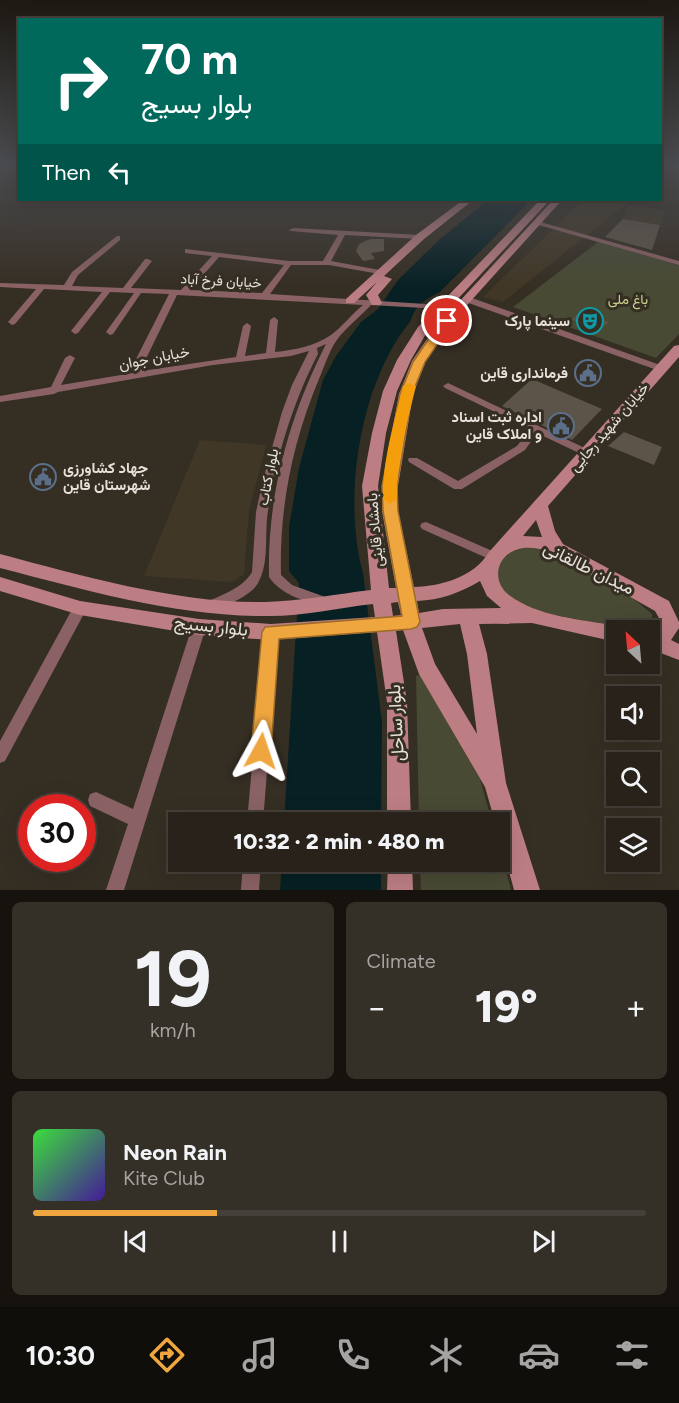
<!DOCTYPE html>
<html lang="en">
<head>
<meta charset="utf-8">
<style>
	:root { --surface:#28221a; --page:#342f27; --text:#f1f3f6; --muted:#a5a4a2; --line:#443f39; --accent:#f0a63e }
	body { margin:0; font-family:Figtree,Vazirmatn,sans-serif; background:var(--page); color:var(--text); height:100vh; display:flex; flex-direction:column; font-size:22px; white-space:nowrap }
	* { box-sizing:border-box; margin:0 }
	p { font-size:20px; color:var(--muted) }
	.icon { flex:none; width:33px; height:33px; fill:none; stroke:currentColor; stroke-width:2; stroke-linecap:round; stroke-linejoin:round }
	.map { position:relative; height:890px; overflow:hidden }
	.sheet { display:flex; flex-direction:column; gap:12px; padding:12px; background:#16130e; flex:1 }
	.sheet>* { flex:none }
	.guide { position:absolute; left:18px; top:18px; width:644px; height:183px; border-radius:0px; box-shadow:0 6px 24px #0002,0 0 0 2px var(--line); background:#00695c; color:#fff; overflow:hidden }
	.needle { width:39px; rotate:334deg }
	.buttons { position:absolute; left:606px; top:620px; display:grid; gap:12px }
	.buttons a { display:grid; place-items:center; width:54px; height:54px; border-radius:0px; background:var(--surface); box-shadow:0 6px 24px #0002,0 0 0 2px var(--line); font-size:30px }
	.speed { position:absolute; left:18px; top:794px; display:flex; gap:12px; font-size:30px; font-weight:700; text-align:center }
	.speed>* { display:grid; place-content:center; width:78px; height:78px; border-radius:50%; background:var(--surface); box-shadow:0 6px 24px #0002,0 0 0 2px var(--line); line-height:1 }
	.speed .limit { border:9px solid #d22; background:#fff; color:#111 }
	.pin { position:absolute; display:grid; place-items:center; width:51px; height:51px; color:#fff; margin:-26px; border:3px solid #fff; border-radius:50%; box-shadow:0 2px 6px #0007 }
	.me { position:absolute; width:66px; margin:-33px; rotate:5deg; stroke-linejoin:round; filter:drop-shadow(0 0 4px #0008) }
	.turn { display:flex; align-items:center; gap:21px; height:126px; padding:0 24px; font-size:27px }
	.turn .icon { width:78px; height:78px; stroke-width:2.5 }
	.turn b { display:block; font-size:42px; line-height:51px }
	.then { display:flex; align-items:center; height:57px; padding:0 24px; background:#0003; gap:12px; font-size:22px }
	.big { font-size:45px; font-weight:800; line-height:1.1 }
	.sheet .widget { flex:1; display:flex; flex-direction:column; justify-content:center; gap:9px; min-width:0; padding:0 21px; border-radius:9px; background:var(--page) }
	.sheet .dial { align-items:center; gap:0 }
	.dial b { font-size:78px; line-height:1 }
	.song { display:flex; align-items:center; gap:18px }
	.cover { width:72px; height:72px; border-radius:9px; background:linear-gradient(135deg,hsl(120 70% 55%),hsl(260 70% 35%)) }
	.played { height:6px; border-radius:3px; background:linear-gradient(90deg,var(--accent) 30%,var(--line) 30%) }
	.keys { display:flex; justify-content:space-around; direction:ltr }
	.heat { display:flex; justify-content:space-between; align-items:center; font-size:33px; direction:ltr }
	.sheet .tiles { flex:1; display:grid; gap:12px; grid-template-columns:1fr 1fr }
	.widget:last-child { grid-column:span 2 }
	.trip { position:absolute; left:168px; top:812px; width:342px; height:60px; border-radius:0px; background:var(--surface); box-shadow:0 6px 24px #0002,0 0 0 2px var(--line); font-weight:800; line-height:60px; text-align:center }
	.dock { display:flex; height:96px; justify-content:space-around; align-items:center; background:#100e0a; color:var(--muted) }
	.dock .icon { width:42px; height:42px }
	.dock .current { color:var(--accent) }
	.dock b { font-size:27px; color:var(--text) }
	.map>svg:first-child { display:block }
	.built { fill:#413726 }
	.green { fill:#484a34 }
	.water { fill:#062024 }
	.building { fill:#5c5448 }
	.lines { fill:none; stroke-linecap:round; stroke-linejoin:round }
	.street { fill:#8a6265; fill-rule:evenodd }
	.secondary { fill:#bc7e83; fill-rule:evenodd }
	.route { fill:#f0a63e; stroke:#9c6c28; stroke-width:1.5 }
	.slow { fill:#f59e0b }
	.labels { text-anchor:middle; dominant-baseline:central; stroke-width:6; stroke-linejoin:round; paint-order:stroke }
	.far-street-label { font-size:14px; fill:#e6e1da; stroke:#352e23 }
	.far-park-label { font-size:14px; fill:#cacf8e; stroke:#352e23 }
	.poi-label { font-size:15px; font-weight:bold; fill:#e6e1da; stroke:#352e23; text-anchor:end }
	.street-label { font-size:15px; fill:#e6e1da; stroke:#352e23 }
	.near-street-label { font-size:18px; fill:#e6e1da; stroke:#352e23 }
</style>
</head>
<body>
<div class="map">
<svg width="679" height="890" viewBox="0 0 679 890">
	<rect width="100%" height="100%" fill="#352e23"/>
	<g class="built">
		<polygon points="583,200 631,200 503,302 483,297"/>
		<polygon points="627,205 664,210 662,225 623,219"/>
		<polygon points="200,440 266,445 249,511 244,574 232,582 144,576"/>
	</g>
	<g class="green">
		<polygon points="598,242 679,265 679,334 656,358 513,307"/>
		<path d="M 532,545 C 576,558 617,584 652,614 L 652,629 L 626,629 L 550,614 L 520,605 L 506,594 L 495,578 L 497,563 L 511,552 Z"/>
		<polygon points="420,675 480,779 492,822 419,822 416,676"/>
		<polygon points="500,848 511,890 421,890 420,861 500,861"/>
	</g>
	<g class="water">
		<path d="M 488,200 L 531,200 L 440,292 C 430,297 421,301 415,311 C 412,315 412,320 409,323 C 360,384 342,498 363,573 L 382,722 L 381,822 L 284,822 L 299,583 L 289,571 L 289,527 L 299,468 L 323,380 L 336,356 L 361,322 L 378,309 L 398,280 L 440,239 Z"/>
		<polygon points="282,861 381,861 381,890 280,890"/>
	</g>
	<g class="building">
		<polygon points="623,219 660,225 652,250 605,237"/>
		<polygon points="370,239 384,239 384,251 371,253 375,259 363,261 356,251 359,244"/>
		<polygon points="581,312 609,322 599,330 572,320"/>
		<polygon points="532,379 602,409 572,440 502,406"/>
		<polygon points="624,432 662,447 654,465 608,446"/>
	</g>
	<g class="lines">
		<g class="street">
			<polygon points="537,221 679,261 679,265 535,224 534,223"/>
			<path d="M 293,228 L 420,235 L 424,237 L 420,239 L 345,235 L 331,261 L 385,271 L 385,275 L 329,265 L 291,265 L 270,294 L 441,305 L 445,307 L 441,309 L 371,305 C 361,316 348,326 339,337 C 330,348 325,365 319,379 C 293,441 279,507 281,575 L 292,585 L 328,598 L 330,602 L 328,606 L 323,607 C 304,601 280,594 269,577 C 267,495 289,417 326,344 L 317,348 L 318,354 C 293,402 276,458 268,511 C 264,534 270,562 258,583 C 251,596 226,606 212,611 L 207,610 L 205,606 L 207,602 C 223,594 243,588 252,572 L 256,512 L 263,480 L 282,412 L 292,385 L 309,351 L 291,356 L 213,365 L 58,392 L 54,394 L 0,402 L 0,396 L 51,387 L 65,358 L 70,355 L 75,358 L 61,385 L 133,373 L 132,367 L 169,294 L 141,293 L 113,334 L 110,335 L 106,332 L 134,293 L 110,292 L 78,333 L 75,334 L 71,331 L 102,292 L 44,289 L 15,324 L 12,325 L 8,322 L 36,289 L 0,287 L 0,283 L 64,285 L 72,272 L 117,236 L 120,236 L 120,240 L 78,275 L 72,286 L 123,288 L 145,259 L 148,259 L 152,261 L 131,288 L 181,290 L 212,256 L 185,253 L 185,249 L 289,261 L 323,261 L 338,235 L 291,231 L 289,230 ZM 219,257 L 284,265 L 262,293 L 190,290 ZM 177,295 L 363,305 C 352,314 342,327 331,335 C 315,346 294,350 275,352 L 278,320 L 274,317 L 270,320 L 266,353 L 245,356 L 251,326 L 247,323 L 243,326 L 236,357 L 142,371 L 142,367 Z"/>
			<polygon points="463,297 469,297 663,366 665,368 660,371 657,370 463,301"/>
			<polygon points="448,383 589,450 590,452 585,455 581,454 537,433 525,450 462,489 454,489 409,462 408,460 409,458 417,458 458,481 517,446 530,429 445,388 443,386"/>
			<polygon points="426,522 497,553 499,556 497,559 493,561 489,559 422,529 420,526 422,523"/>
			<polygon points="80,603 85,604 87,608 5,761 0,763 0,741 75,604"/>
			<polygon points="199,622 204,623 206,627 124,890 106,890 128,824 90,806 88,800 90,794 96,792 133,809 192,627 194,623"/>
			<polygon points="271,627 276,628 278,632 263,822 247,822 264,632 266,628"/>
			<polygon points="243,861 261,861 259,890 241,890"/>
		</g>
		<g class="secondary">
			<polygon points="668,164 679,164 679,168 669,166"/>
			<polygon points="463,200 473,200 424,239 384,276 392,279 378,295 382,303 380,305 372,305 366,295 377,282 354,303 346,303 346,299 416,235"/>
			<path d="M 540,200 L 550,200 L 427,332 L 411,360 L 397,391 L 386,433 L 378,486 L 389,588 L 396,588 L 382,511 L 382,486 L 399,394 L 412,361 L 434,329 L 553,200 L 562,200 L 460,313 L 426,361 L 413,394 L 398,486 L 398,511 L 414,587 C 442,586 474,577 489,552 L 674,346 L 679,345 L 679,357 L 548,506 L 555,531 L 563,544 L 669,601 L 679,622 L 679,628 L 671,640 L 679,644 L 679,660 L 650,649 L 650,632 L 660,627 L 659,618 L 655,611 L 551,552 C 541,549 529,546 519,549 C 496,555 491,581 509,595 C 538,617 581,619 616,626 L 624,630 L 616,630 L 616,642 L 532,623 L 479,624 L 487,654 L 506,783 L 540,890 L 514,890 L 500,838 L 500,822 L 495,822 L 485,787 L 419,674 L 403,630 L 396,631 L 407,702 L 411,822 L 387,822 L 387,702 L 377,632 L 271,640 L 199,635 L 80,615 L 0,591 L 0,577 L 80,601 L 199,619 L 271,624 L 375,617 L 373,604 C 337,608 300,617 264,616 C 174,616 86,590 0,568 L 0,554 C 83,576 180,604 266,602 C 301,601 337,594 371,590 L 362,486 L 372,433 L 383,391 L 397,360 L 418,327 ZM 536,520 L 542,537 L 523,536 ZM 480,581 L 487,596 L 501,608 L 443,609 L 419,613 L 417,601 C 440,600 460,593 480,581 ZM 398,602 L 401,615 L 393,616 L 391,603 ZM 460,624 L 467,654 L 477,734 L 435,664 L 422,628 Z"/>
			<polygon points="388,861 412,861 413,890 387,890"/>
		</g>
	</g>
	<linearGradient id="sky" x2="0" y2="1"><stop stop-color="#1d1913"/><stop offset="0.57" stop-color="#4b4c50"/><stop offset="1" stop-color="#4b4c50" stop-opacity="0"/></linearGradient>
	<rect width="679" height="288" fill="url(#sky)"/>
	<polygon class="route" points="447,317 453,321 425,362 412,394 397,486 398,511 420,622 417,627 411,629 279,639 271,751 268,757 261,760 254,757 251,751 262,632 265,627 402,616 383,511 382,486 400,394 413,362 443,318"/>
	<path class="slow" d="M 409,383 L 416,386 C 407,423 396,462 397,499 L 390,504 L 383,499 C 382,462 394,423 403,386 Z"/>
	<defs>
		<symbol id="theatre-ring" viewBox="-11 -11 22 22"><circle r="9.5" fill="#352e23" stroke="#0f9aa8" stroke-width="1.5"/><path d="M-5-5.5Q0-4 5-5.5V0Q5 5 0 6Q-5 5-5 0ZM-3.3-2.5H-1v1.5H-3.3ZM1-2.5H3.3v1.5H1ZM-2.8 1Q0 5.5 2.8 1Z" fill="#0f9aa8"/></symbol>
		<symbol id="civic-ring" viewBox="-11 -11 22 22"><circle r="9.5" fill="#352e23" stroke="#5c6f8a" stroke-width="1.5"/><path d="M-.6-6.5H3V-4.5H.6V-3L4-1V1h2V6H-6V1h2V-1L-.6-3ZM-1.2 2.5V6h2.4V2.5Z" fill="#5c6f8a"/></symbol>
	</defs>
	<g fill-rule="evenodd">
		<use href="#theatre-ring" x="575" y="306" width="30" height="30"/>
		<use href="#civic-ring" x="573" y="358" width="30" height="30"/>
		<use href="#civic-ring" x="546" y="411" width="30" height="30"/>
		<use href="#civic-ring" x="28" y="462" width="30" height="30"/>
	</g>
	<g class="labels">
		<g class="far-street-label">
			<text transform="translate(221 281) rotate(3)">خیابان فرخ آباد</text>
		</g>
		<g class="far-park-label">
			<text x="628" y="299">باغ ملی</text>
		</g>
		<g class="poi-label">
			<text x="570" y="321">سینما پارک</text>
			<text x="568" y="373">فرمانداری قاین</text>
			<text x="542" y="417">اداره ثبت اسناد<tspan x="542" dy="17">و املاک قاین</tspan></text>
			<text x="63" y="468" text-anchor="start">جهاد کشاورزی<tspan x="63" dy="17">شهرستان قاین</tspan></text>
		</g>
		<g class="street-label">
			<text transform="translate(154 358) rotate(-11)">خیابان جوان</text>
			<text transform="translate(609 427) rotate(-49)">خیابان شهید رجایی</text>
			<text transform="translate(268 477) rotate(-79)">بلوار کتاب</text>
			<text transform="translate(375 530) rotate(-95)">بامشاد قاینی</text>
		</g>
		<g class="near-street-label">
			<text transform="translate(589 568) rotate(26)">میدان طالقانی</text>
			<text transform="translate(211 626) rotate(6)">بلوار بسیج</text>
			<text transform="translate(396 723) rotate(-93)">بلوار ساحل</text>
		</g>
	</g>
</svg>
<div class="buttons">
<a><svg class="needle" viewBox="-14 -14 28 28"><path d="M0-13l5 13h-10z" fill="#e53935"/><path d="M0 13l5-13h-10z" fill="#a5a4a2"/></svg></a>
<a><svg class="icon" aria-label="sound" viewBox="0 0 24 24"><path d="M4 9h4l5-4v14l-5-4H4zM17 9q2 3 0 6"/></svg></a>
<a><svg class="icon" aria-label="search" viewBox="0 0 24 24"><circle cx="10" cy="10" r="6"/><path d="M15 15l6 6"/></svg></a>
<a><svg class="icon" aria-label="layers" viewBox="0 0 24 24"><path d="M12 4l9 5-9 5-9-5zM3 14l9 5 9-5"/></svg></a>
</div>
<div class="speed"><div class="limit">30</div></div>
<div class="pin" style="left:447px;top:321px;background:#d93025"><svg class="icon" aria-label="arrive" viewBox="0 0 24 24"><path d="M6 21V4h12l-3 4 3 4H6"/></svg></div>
<svg class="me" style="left:261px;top:751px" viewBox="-20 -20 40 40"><path d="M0-17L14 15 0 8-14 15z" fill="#f0a63e" stroke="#fff" stroke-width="4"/></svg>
<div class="trip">10:32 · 2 min · 480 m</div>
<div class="guide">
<div class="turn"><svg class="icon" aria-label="right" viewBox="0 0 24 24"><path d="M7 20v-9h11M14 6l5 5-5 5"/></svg><div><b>70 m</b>بلوار بسیج</div></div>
<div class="then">Then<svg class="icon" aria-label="left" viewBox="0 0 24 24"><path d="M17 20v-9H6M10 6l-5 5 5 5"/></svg></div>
</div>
</div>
<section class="sheet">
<div class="tiles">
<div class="widget dial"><b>19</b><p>km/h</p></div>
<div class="widget"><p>Climate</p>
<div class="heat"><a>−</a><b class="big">19°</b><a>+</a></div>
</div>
<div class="widget">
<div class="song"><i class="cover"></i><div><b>Neon Rain</b><p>Kite Club</p></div></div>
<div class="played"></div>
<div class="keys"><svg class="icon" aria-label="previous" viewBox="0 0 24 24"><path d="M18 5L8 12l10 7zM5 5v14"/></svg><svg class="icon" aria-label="pause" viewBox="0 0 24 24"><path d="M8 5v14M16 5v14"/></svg><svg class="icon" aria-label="next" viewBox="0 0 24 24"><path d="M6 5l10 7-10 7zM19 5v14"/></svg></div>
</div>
</div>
</section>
<nav class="dock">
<b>10:30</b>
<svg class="icon current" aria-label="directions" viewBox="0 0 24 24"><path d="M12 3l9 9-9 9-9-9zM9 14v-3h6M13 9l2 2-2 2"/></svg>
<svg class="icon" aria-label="music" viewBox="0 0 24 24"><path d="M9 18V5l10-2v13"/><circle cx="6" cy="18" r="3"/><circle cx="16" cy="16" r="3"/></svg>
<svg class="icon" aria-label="phone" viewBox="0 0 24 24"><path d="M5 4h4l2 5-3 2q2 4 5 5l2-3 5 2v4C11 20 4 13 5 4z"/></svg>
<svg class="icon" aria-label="climate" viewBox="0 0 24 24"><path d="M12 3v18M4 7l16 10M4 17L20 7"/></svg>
<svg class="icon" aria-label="car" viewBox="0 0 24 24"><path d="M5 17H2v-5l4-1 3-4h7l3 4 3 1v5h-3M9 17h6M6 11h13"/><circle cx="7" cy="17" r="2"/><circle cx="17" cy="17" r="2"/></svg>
<svg class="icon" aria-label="filters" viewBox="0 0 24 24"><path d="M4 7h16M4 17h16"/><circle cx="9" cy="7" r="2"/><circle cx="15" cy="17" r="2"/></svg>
</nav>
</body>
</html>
